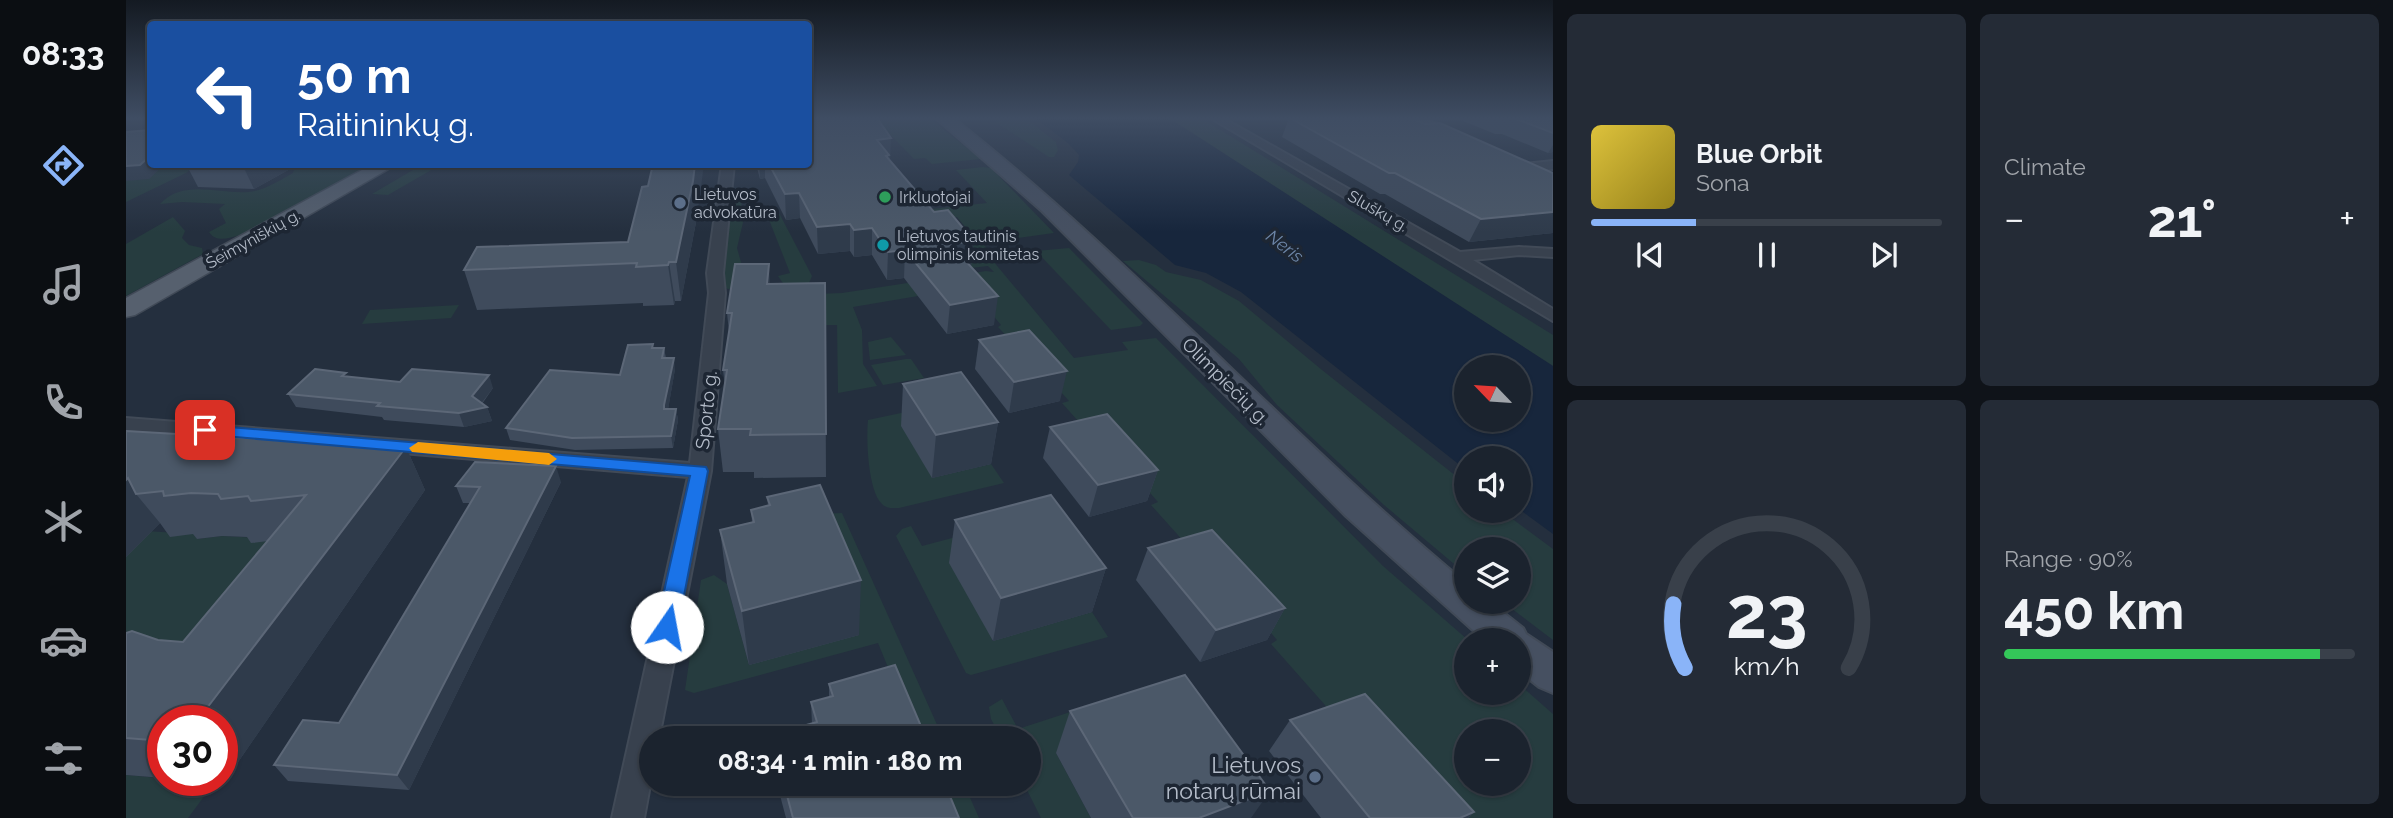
<!DOCTYPE html>
<html lang="en">
<head>
<meta charset="utf-8">
<style>
	:root { --surface:#1b232e; --page:#242b36; --text:#f1f3f6; --muted:#a0a4aa; --line:#39404a; --accent:#8ab4f8 }
	body { margin:0; font-family:Raleway,sans-serif; background:var(--page); color:var(--text); height:100vh; display:flex; flex-direction:column; font-size:26px; white-space:nowrap }
	* { box-sizing:border-box; margin:0 }
	p { font-size:23px; color:var(--muted) }
	.icon { flex:none; width:38px; height:38px; fill:none; stroke:currentColor; stroke-width:2; stroke-linecap:round; stroke-linejoin:round }
	.map { position:relative; flex:1; overflow:hidden }
	.details { display:flex; flex-direction:column; gap:14px; padding:14px; background:#0f1319; width:840px }
	.details>* { flex:none }
	.top-card { position:absolute; left:21px; top:21px; width:665px; height:147px; border-radius:7px; box-shadow:0 2px 5px #0004,0 0 0 2px var(--line); background:#1a4fa0; color:#fff; overflow:hidden }
	.needle { width:46px; rotate:295deg }
	.buttons { position:absolute; left:1328px; top:355px; display:grid; gap:14px }
	.buttons a { display:grid; place-items:center; width:77px; height:77px; border-radius:50%; background:var(--surface); box-shadow:0 2px 5px #0004,0 0 0 2px var(--line); font-size:35px }
	.speed { position:absolute; left:21px; top:705px; display:flex; gap:14px; font-size:35px; font-weight:700; text-align:center }
	.speed>* { display:grid; place-content:center; width:91px; height:91px; border-radius:50%; background:var(--surface); box-shadow:0 2px 5px #0004,0 0 0 2px var(--line); line-height:1 }
	.speed .limit { border:10px solid #d22; background:#fff; color:#111 }
	.pin { position:absolute; display:grid; place-items:center; width:60px; height:60px; color:#fff; margin:-30px; border-radius:14px; box-shadow:0 4px 10px #0006 }
	.me { position:absolute; width:77px; margin:-38px; rotate:12deg; stroke-linejoin:round; filter:drop-shadow(0 0 5px #0008) }
	.turn { display:flex; align-items:center; gap:24px; height:147px; padding:0 35px; font-size:32px }
	.turn .icon { width:91px; height:91px; stroke-width:2.5 }
	.turn b { display:block; font-size:49px; line-height:60px }
	.big { font-size:52px; font-weight:700; line-height:1.1 }
	.details .card { flex:1; display:flex; flex-direction:column; justify-content:center; gap:10px; min-width:0; padding:0 24px; border-radius:10px; background:var(--page) }
	.details .dial { align-items:center; gap:0 }
	.dial svg { height:182px; overflow:visible; fill:none; stroke:var(--line); stroke-width:7; stroke-linecap:round; text-anchor:middle }
	.dial text { fill:var(--text); stroke:none }
	.song { display:flex; align-items:center; gap:21px }
	.cover { width:84px; height:84px; border-radius:10px; background:linear-gradient(135deg,hsl(50 70% 55%),hsl(50 70% 35%)) }
	.played { height:7px; border-radius:4px; background:linear-gradient(90deg,var(--accent) 30%,var(--line) 30%) }
	.keys { display:flex; justify-content:space-around; direction:ltr }
	.heat { display:flex; justify-content:space-between; align-items:center; font-size:38px; direction:ltr }
	.charge { height:10px; border-radius:5px; background:linear-gradient(90deg,#34c759 90%,var(--line) 0) }
	.details .tiles { flex:1; display:grid; gap:14px; grid-template-columns:repeat(2,1fr) }
	.trip { position:absolute; left:513px; top:726px; width:402px; height:70px; border-radius:35px; background:var(--surface); box-shadow:0 2px 5px #0004,0 0 0 2px var(--line); font-weight:700; line-height:70px; text-align:center }
	main { display:flex; flex:1; min-height:0 }
	.tabs { display:flex; flex-direction:column; width:126px; justify-content:space-around; align-items:center; background:#0b0e12; color:var(--muted) }
	.tabs .icon { width:49px; height:49px }
	.tabs .current { color:var(--accent) }
	.tabs b { font-size:32px; color:var(--text) }
	.map>svg:first-child { display:block }
	.green { fill:#263c3f; fill-rule:evenodd }
	.water { fill:#17263c; fill-rule:evenodd }
	.lines { fill:none; stroke-linecap:round; stroke-linejoin:round }
	.street-casing { stroke:#414a57; stroke-width:4 }
	.secondary-casing { stroke:#414a57; stroke-width:4 }
	.primary-casing { stroke:#414a57; stroke-width:3 }
	.street { fill:#38414e; fill-rule:evenodd }
	.secondary { fill:#465061; fill-rule:evenodd }
	.primary { fill:#56606e; fill-rule:evenodd }
	.wall { fill:#3f4b5c }
	.shaded-wall { fill:#2f3b4b }
	.building { fill:#4b5868; stroke:#5c6777; stroke-width:2 }
	.route { fill:#1a73e8; stroke:#114b97; stroke-width:2 }
	.slow { fill:#f59e0b }
	.leisure-dot { fill:#2e9e5b; stroke:#1d2633; stroke-width:2.5 }
	.service-dot { fill:#5c6f8a; stroke:#1d2633; stroke-width:2.5 }
	.culture-dot { fill:#0f9aa8; stroke:#1d2633; stroke-width:2.5 }
	.labels { text-anchor:middle; dominant-baseline:central; stroke-width:7; stroke-linejoin:round; paint-order:stroke }
	.far-poi-label { font-size:16px; fill:#b4bcc9; stroke:#1d2633; text-anchor:start }
	.far-street-label { font-size:16px; fill:#b4bcc9; stroke:#1d2633 }
	.far-water-label { font-size:18px; font-style:italic; fill:#6d86a8; stroke:#1d2633 }
	.street-label { font-size:19px; fill:#b4bcc9; stroke:#1d2633 }
	.near-poi-label { font-size:23px; fill:#b4bcc9; stroke:#1d2633; text-anchor:end }
</style>
</head>
<body>
<main>
<nav class="tabs">
<b>08:33</b>
<svg class="icon current" aria-label="directions" viewBox="0 0 24 24"><path d="M12 3l9 9-9 9-9-9zM9 14v-3h6M13 9l2 2-2 2"/></svg>
<svg class="icon" aria-label="music" viewBox="0 0 24 24"><path d="M9 18V5l10-2v13"/><circle cx="6" cy="18" r="3"/><circle cx="16" cy="16" r="3"/></svg>
<svg class="icon" aria-label="phone" viewBox="0 0 24 24"><path d="M5 4h4l2 5-3 2q2 4 5 5l2-3 5 2v4C11 20 4 13 5 4z"/></svg>
<svg class="icon" aria-label="climate" viewBox="0 0 24 24"><path d="M12 3v18M4 7l16 10M4 17L20 7"/></svg>
<svg class="icon" aria-label="car" viewBox="0 0 24 24"><path d="M5 17H2v-5l4-1 3-4h7l3 4 3 1v5h-3M9 17h6M6 11h13"/><circle cx="7" cy="17" r="2"/><circle cx="17" cy="17" r="2"/></svg>
<svg class="icon" aria-label="filters" viewBox="0 0 24 24"><path d="M4 7h16M4 17h16"/><circle cx="9" cy="7" r="2"/><circle cx="15" cy="17" r="2"/></svg>
</nav>
<div class="map">
<svg width="1427" height="818" viewBox="0 0 1427 818">
	<rect width="100%" height="100%" fill="#242f3e"/>
	<g class="green">
		<polygon points="748,118 803,118 855,159 806,164 799,158 788,159"/>
		<polygon points="863,118 899,118 930,142 932,150 928,157 923,157"/>
		<polygon points="1043,118 1075,118 1427,335 1427,366"/>
		<polygon points="39,165 69,165 60,173 0,202 0,181"/>
		<path d="M 177,165 L 244,165 L 114,235 C 103,238 90,243 83,232 L 100,223 L 93,209 L 99,204 L 56,202 L 34,204 C 57,179 92,194 122,192 C 138,191 154,180 167,173 L 168,169 Z"/>
		<polygon points="284,165 314,165 262,195 246,194 292,167"/>
		<polygon points="857,167 865,168 928,233 870,241 845,234 831,217 803,220 796,210 861,203 830,170"/>
		<polygon points="616,195 615,213 619,214 611,248 620,280 633,288 602,289 598,287 599,248 605,196"/>
		<polygon points="652,211 686,276 683,283 659,286 652,276 664,273 640,212"/>
		<polygon points="47,217 59,231 56,238 63,245 76,248 77,254 0,296 0,244"/>
		<path d="M 820,236 L 856,243 L 861,248 L 857,249 L 948,358 L 1002,350 L 996,342 L 1030,338 L 1257,566 L 1342,640 L 1340,693 L 1393,693 L 1393,684 L 1427,714 L 1427,818 L 1306,818 L 1206,713 L 1145,644 L 1151,640 L 1076,552 L 1069,554 L 1025,505 L 1032,502 L 976,438 L 969,440 L 936,403 L 943,401 L 902,355 L 898,355 L 872,327 L 875,325 L 847,291 L 804,294 L 727,307 L 736,330 L 737,364 L 751,386 L 712,393 L 711,325 L 699,325 L 699,322 L 640,296 L 716,293 L 860,271 L 868,272 L 862,266 L 845,268 ZM 1340,732 L 1393,732 L 1393,784 L 1340,784 Z"/>
		<polygon points="943,248 1017,323 1014,326 985,330 910,251"/>
		<polygon points="1013,260 1030,265 1040,272 1075,280 1113,301 1196,370 1340,484 1340,511 1376,511 1427,549 1427,640 1377,602 1393,602 1393,550 1340,550 1340,574 1258,505 1151,405 1113,359 997,261"/>
		<polygon points="333,305 325,318 236,324 244,310"/>
		<polygon points="765,337 780,355 744,360 742,342"/>
		<polygon points="780,359 785,359 798,378 757,385 745,365"/>
		<path d="M 822,403 L 806,478 L 865,464 L 878,483 L 773,508 C 767,508 761,509 756,504 C 742,491 740,439 742,420 Z"/>
		<polygon points="716,513 817,738 778,738 777,704 752,643 568,693 559,690 575,580 588,575 601,584 623,665 694,514"/>
		<polygon points="901,518 866,641 966,612 982,637 845,675 840,673 770,536 776,529 785,526 796,546"/>
		<polygon points="19,531 70,534 71,539 96,536 151,539 129,639 0,677 0,557"/>
		<polygon points="1018,688 930,753 965,818 915,818 898,784 903,784 903,738 875,738 865,719 863,707 876,699 892,729"/>
		<polygon points="0,775 88,783 62,818 0,818"/>
		<polygon points="796,784 838,784 853,818 809,818"/>
	</g>
	<path class="water" d="M 909,118 L 1043,118 L 1427,366 L 1427,534 L 1393,509 L 1393,458 L 1340,458 L 1340,470 L 1115,292 L 1080,273 L 1049,265 L 943,175 L 952,162 L 953,155 L 942,143 ZM 1340,368 L 1393,368 L 1393,420 L 1340,420 Z"/>
	<g class="lines">
		<defs>
			<g id="street">
				<polygon points="1085,118 1097,118 1334,252 1393,247 1427,249 1427,257 1393,255 1347,260 1427,309 1427,321"/>
				<polygon points="1427,161 1427,169 1397,172 1391,168 1397,164"/>
				<polygon points="596,164 608,164 597,273 599,293 585,471 533,738 525,738 525,780 518,818 486,818 562,477 0,430 0,418 564,463 583,293 581,273"/>
			</g>
			<path id="secondary" d="M 810,118 L 827,118 C 1009,261 1162,436 1340,583 L 1340,602 L 1364,602 L 1397,628 L 1400,634 L 1427,652 L 1427,693 L 1413,687 L 1393,671 L 1393,640 L 1358,640 L 1220,516 L 916,211 Z"/>
			<g id="primary">
				<polygon points="1277,118 1300,118 1343,137 1345,141 1343,145 1329,145"/>
				<polygon points="247,164 271,164 9,315 0,317 0,298"/>
			</g>
		</defs>
		<use href="#street" class="street-casing"/>
		<use href="#secondary" class="secondary-casing"/>
		<use href="#primary" class="primary-casing"/>
		<use href="#street" class="street"/>
		<use href="#secondary" class="secondary"/>
		<use href="#primary" class="primary"/>
	</g>
	<g class="wall">
		<polygon points="1163,118 1285,118 1427,173 1427,233 1343,242 1259,194 1254,194 1156,137"/>
		<polygon points="1330,118 1427,118 1427,152 1422,153 1376,134 1369,134"/>
		<polygon points="764,160 845,267 868,325 821,334 778,278 761,280 746,255 728,257 724,251 692,254 674,218 660,220 639,178 634,179 630,164 682,164"/>
		<polygon points="60,164 165,164 166,168 128,189 72,187"/>
		<polygon points="522,186 571,217 555,301 549,301 548,305 517,306 517,303 351,310 338,270 502,242"/>
		<polygon points="699,283 700,477 628,478 628,472 597,472 592,429 599,385 597,370 603,332 601,313 644,284"/>
		<polygon points="853,340 934,401 883,413 849,369"/>
		<polygon points="527,348 538,348 540,358 549,369 542,409 550,409 552,420 547,448 449,450 384,440 380,428 494,375"/>
		<polygon points="222,377 274,382 367,388 356,404 361,407 366,421 338,427 258,420 256,417 170,407 162,394"/>
		<polygon points="777,384 872,422 865,464 806,478 775,426"/>
		<polygon points="924,427 1032,470 1021,501 963,517 917,458"/>
		<polygon points="0,431 118,438 156,432 161,440 280,447 299,490 97,784 61,780 96,780 37,721 37,778 0,775 0,633 32,640 57,642 142,541 125,543 121,537 96,536 71,539 67,534 44,537 34,523 0,557"/>
		<polygon points="435,482 283,790 162,781 148,765 213,723 345,503 337,503 330,486"/>
		<polygon points="641,497 733,635 623,665 601,584 594,530 626,522 625,510 642,506"/>
		<polygon points="829,520 980,568 966,612 867,641 823,563"/>
		<polygon points="1022,548 1159,608 1141,640 1074,662 1010,580"/>
		<polygon points="703,684 800,738 686,724 685,702 703,697"/>
		<polygon points="944,711 1125,818 965,818 930,753"/>
		<polygon points="1164,720 1348,812 1342,818 1195,818 1143,751"/>
		<polygon points="651,784 819,784 833,818 660,818"/>
	</g>
	<g class="shaded-wall">
		<polygon points="765,138 764,162 751,140"/>
		<polygon points="1427,145 1427,152 1422,153"/>
		<polygon points="24,156 24,164 39,164 23,179 0,181 0,166"/>
		<polygon points="116,164 165,164 166,168 128,189"/>
		<polygon points="569,164 578,164 571,217 555,301 550,262"/>
		<polygon points="633,164 639,164 639,178 634,179"/>
		<polygon points="673,193 674,218 660,220 659,194"/>
		<polygon points="1427,212 1427,233 1343,242 1355,219"/>
		<polygon points="724,224 724,251 692,254 691,227"/>
		<polygon points="746,228 746,255 728,257 728,230"/>
		<polygon points="848,241 845,268 824,244"/>
		<polygon points="779,250 778,278 761,280 762,252"/>
		<polygon points="543,262 549,301 548,305 542,265"/>
		<polygon points="643,264 645,302 641,284"/>
		<polygon points="872,296 868,325 821,334 824,305"/>
		<polygon points="548,358 549,369 541,416 538,405"/>
		<polygon points="941,371 934,401 883,413 888,382"/>
		<polygon points="363,375 367,388 351,409 361,407 366,421 338,427 333,413"/>
		<polygon points="550,409 552,420 547,448 545,436"/>
		<polygon points="872,422 865,464 806,478 810,435"/>
		<polygon points="156,432 181,474 148,440"/>
		<polygon points="258,442 268,463 280,447 299,490 97,784 93,780 96,780 96,721 71,721"/>
		<polygon points="430,466 435,482 283,790 271,775"/>
		<polygon points="1032,470 1021,501 963,517 972,485"/>
		<polygon points="2,478 10,494 34,523 0,557 0,480"/>
		<polygon points="980,568 966,612 867,641 875,598"/>
		<polygon points="735,580 733,635 623,665 616,611"/>
		<polygon points="1159,608 1141,640 1074,662 1090,630"/>
		<polygon points="1144,791 1125,818 1073,818"/>
		<polygon points="1348,812 1342,818 1334,818"/>
	</g>
	<g class="building">
		<polygon points="682,118 751,118 765,138 751,140 763,155 760,156 808,212 822,210 848,241 824,244 872,296 824,305 779,250 762,252 746,228 728,230 724,224 691,227 673,193 659,194 643,164 682,164"/>
		<polygon points="1164,118 1285,118 1299,124 1314,123 1427,173 1427,212 1355,219 1269,173 1263,173"/>
		<polygon points="1388,118 1427,118 1427,133"/>
		<polygon points="24,130 24,156 14,165 0,166 0,132"/>
		<polygon points="527,164 569,164 567,181 550,262 543,262 542,265 510,267 511,263 338,270 351,247 502,242 516,187 522,186"/>
		<polygon points="609,264 643,264 641,284 699,283 700,434 624,435 625,429 592,429 601,370 597,370 606,313 601,313"/>
		<polygon points="903,330 941,371 888,382 853,340"/>
		<polygon points="527,344 526,348 538,348 536,358 548,358 538,405 538,409 550,409 545,436 446,438 380,428 424,370 494,375 502,345"/>
		<polygon points="189,369 220,373 216,376 274,382 286,369 363,375 346,396 361,407 333,413 251,406 254,403 162,394"/>
		<polygon points="835,372 872,422 810,435 777,384"/>
		<polygon points="981,414 1032,470 972,485 924,427"/>
		<polygon points="127,429 156,432 148,440 224,444 228,440 258,442 255,446 280,447 71,721 37,721 37,741 0,738 0,633 6,631 32,640 57,642 180,495 125,501 122,496 95,499 92,494 65,493 38,496 37,491 10,494 2,478 0,480 0,431 118,438"/>
		<polygon points="349,462 430,466 271,775 148,765 177,720 213,723 354,487 330,486"/>
		<polygon points="694,485 735,580 616,611 594,530 628,522 625,510 644,505 641,497"/>
		<polygon points="925,495 980,568 875,598 829,520"/>
		<polygon points="1086,530 1159,608 1090,630 1022,548"/>
		<polygon points="769,665 800,738 646,738 645,735 691,722 685,702 707,696 703,684"/>
		<polygon points="1059,675 1144,791 1073,818 1007,818 944,711"/>
		<polygon points="1239,694 1348,812 1334,818 1244,818 1164,720"/>
		<polygon points="658,784 819,784 833,818 667,818"/>
	</g>
	<linearGradient id="sky" x2="0" y2="1"><stop stop-color="#141a22"/><stop offset="0.51" stop-color="#3f4d63"/><stop offset="1" stop-color="#3f4d63" stop-opacity="0"/></linearGradient>
	<rect width="1427" height="232" fill="url(#sky)"/>
	<polygon class="route" points="79,425 580,467 582,471 552,627 549,633 541,636 534,633 530,627 564,476 74,434 71,430"/>
	<polygon class="slow" points="292,442 423,453 431,459 423,465 286,452 283,448"/>
	<circle class="leisure-dot" cx="759" cy="197" r="7"/>
	<g class="service-dot">
		<circle cx="554" cy="203" r="7"/>
		<circle cx="1189" cy="777" r="7"/>
	</g>
	<circle class="culture-dot" cx="757" cy="245" r="7"/>
	<g class="labels">
		<g class="far-poi-label">
			<text x="568" y="194">Lietuvos<tspan x="568" dy="18">advokatūra</tspan></text>
			<text x="773" y="197">Irkluotojai</text>
			<text x="771" y="236">Lietuvos tautinis<tspan x="771" dy="18">olimpinis komitetas</tspan></text>
		</g>
		<g class="far-street-label">
			<text transform="translate(1252 211) rotate(30)">Sluškų g.</text>
			<text transform="translate(127 239) rotate(-29)">Šeimyniškių g.</text>
		</g>
		<g class="far-water-label">
			<text transform="translate(1159 246) rotate(37)">Neris</text>
		</g>
		<g class="street-label">
			<text transform="translate(1100 381) rotate(45)">Olimpiečių g.</text>
			<text transform="translate(580 410) rotate(-84)">Sporto g.</text>
		</g>
		<g class="near-poi-label">
			<text x="1175" y="764">Lietuvos<tspan x="1175" dy="26">notarų rūmai</tspan></text>
		</g>
	</g>
</svg>
<div class="buttons">
<a><svg class="needle" viewBox="-14 -14 28 28"><path d="M0-13l5 13h-10z" fill="#e53935"/><path d="M0 13l5-13h-10z" fill="#a0a4aa"/></svg></a>
<a><svg class="icon" aria-label="sound" viewBox="0 0 24 24"><path d="M4 9h4l5-4v14l-5-4H4zM17 9q2 3 0 6"/></svg></a>
<a><svg class="icon" aria-label="layers" viewBox="0 0 24 24"><path d="M12 4l9 5-9 5-9-5zM3 14l9 5 9-5"/></svg></a>
<a>+</a>
<a>−</a>
</div>
<div class="speed"><div class="limit">30</div></div>
<div class="pin" style="left:79px;top:430px;background:#d93025"><svg class="icon" aria-label="arrive" viewBox="0 0 24 24"><path d="M6 21V4h12l-3 4 3 4H6"/></svg></div>
<svg class="me" style="left:541px;top:627px" viewBox="-20 -20 40 40"><circle r="19" fill="#fff"/><path d="M0-13L10 11 0 6-10 11z" fill="#1a73e8"/></svg>
<div class="trip">08:34 · 1 min · 180 m</div>
<div class="top-card">
<div class="turn"><svg class="icon" aria-label="left" viewBox="0 0 24 24"><path d="M17 20v-9H6M10 6l-5 5 5 5"/></svg><div><b>50 m</b>Raitininkų g.</div></div>
</div>
</div>
<section class="details">
<div class="tiles">
<div class="card">
<div class="song"><i class="cover"></i><div><b>Blue Orbit</b><p>Sona</p></div></div>
<div class="played"></div>
<div class="keys"><svg class="icon" aria-label="previous" viewBox="0 0 24 24"><path d="M18 5L8 12l10 7zM5 5v14"/></svg><svg class="icon" aria-label="pause" viewBox="0 0 24 24"><path d="M8 5v14M16 5v14"/></svg><svg class="icon" aria-label="next" viewBox="0 0 24 24"><path d="M6 5l10 7-10 7zM19 5v14"/></svg></div>
</div>
<div class="card"><p>Climate</p>
<div class="heat"><a>−</a><b class="big">21°</b><a>+</a></div>
</div>
<div class="card dial"><svg viewBox="0 0 100 80">
<path d="M14 69A42 42 0 1 1 86 69"/>
<path d="M14 69A42 42 0 0 1 9 41" stroke="#8ab4f8"/>
<text x="50" y="56" font-size="32" font-weight="700">23</text>
<text x="50" y="72" font-size="11">km/h</text>
</svg></div>
<div class="card"><p>Range · 90%</p><b class="big">450 km</b><div class="charge"></div></div>
</div>
</section>
</main>
</body>
</html>
